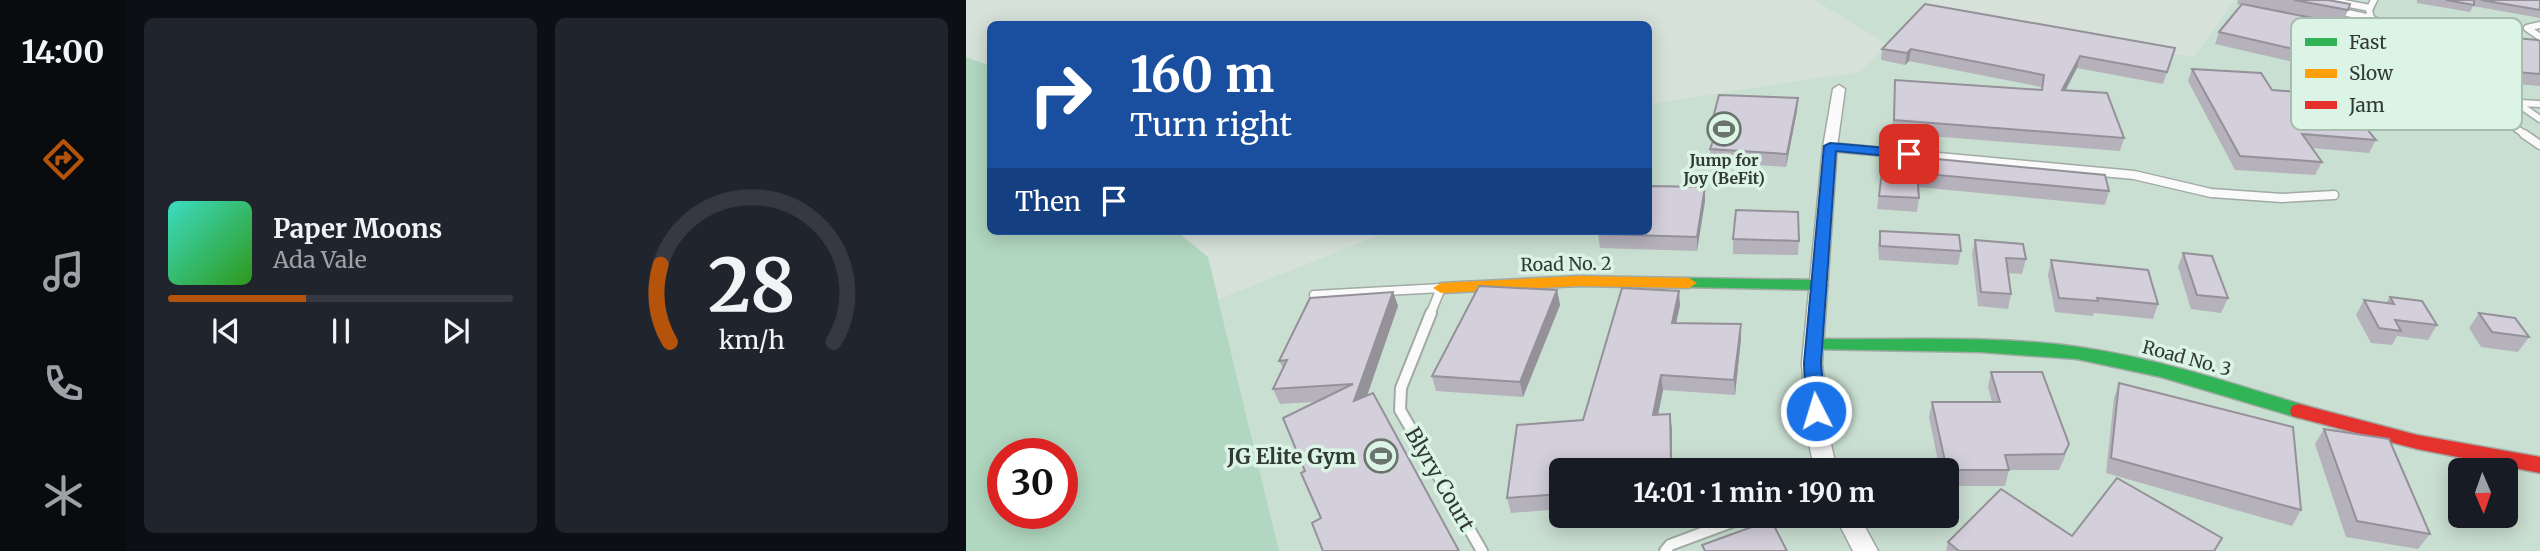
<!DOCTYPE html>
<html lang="en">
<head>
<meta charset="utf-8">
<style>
	:root { --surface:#171b24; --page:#20242c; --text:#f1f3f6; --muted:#9ea1a6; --line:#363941; --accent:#b45309 }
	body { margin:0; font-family:Merriweather,serif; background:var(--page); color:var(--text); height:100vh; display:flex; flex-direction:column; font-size:26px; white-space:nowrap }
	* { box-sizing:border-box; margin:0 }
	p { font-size:23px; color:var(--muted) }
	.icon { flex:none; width:38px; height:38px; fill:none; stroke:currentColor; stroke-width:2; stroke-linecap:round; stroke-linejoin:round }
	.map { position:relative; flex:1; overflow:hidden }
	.details { display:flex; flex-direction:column; gap:18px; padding:18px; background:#0d0f14; width:840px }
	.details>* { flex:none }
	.guide { position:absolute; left:21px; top:21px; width:665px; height:214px; border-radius:10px; box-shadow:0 4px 18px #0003; background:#1a4fa0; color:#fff; overflow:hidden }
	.needle { width:46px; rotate:178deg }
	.fabs { position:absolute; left:1482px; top:458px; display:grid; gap:14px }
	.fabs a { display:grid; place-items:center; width:70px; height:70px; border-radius:10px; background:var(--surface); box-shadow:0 4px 18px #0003; font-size:35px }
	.speed { position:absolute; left:21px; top:438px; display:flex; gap:14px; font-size:35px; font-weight:700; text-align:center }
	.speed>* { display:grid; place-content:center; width:91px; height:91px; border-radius:50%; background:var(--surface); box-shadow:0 4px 18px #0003; line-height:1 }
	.speed .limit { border:10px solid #d22; background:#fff; color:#111 }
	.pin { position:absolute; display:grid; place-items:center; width:60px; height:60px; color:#fff; margin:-30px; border-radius:14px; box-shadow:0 4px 10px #0006 }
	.me { position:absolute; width:77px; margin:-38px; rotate:355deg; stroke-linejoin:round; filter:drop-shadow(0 0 5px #0008) }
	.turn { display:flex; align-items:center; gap:24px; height:147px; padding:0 28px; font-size:32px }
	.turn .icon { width:91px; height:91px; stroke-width:2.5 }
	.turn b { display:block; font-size:49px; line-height:60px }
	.then { display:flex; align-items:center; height:66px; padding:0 28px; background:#0003; gap:14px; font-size:26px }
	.details .widget { flex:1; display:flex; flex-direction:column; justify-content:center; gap:10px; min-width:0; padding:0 24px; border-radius:10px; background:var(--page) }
	.details .dial { align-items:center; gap:0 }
	.dial svg { height:182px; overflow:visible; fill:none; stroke:var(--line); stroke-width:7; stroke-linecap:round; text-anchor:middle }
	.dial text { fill:var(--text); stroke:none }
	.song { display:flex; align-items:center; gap:21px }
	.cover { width:84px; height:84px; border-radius:10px; background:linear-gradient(135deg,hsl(170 70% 55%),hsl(110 70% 35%)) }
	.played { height:7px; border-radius:4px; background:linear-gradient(90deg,var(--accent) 40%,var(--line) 40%) }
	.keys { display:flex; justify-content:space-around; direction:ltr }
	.details .tiles { flex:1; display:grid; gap:18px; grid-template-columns:repeat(2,1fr) }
	.trip { position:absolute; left:583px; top:458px; width:410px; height:70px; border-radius:10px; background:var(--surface); box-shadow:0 4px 18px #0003; font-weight:700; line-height:70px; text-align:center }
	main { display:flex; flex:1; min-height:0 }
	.menu { display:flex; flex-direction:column; width:126px; justify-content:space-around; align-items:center; background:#090b0e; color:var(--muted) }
	.menu .icon { width:49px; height:49px }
	.menu .active { color:var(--accent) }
	.menu b { font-size:32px; color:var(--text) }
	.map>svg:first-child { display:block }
	.built { fill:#c9dfd1; fill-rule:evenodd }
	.green { fill:#b1d7c0; fill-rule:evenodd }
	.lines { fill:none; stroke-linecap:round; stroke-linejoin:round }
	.lane-far2-casing { stroke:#a1aaa4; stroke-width:9 }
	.lane-far1-casing { stroke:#a1aaa4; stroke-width:11 }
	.lane-casing { stroke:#a1aaa4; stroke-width:14 }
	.street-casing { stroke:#a1aaa4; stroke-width:3 }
	.fast-casing { stroke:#a1aaa4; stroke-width:3 }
	.slow-casing { stroke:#a1aaa4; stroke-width:3 }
	.jam-casing { stroke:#a1aaa4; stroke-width:3 }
	.lane-far2 { stroke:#f9faf9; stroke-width:6 }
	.lane-far1 { stroke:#f9faf9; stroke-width:8 }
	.lane { stroke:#f9faf9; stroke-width:10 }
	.street { fill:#f9faf9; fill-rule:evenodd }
	.fast { fill:#30b455; fill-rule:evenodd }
	.slow { fill:#ff9f0a; fill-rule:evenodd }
	.jam { fill:#e5322d; fill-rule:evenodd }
	.wall { fill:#b5b2bc }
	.shaded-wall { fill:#949199 }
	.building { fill:#d3cfdb; stroke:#949199; stroke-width:2 }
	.route { fill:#1a73e8; stroke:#114b97; stroke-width:2 }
	.labels { text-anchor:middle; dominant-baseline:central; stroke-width:7; stroke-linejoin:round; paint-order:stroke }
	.far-poi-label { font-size:16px; font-weight:bold; fill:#313a34; stroke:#dcf4e5 }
	.street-label { font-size:18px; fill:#313a34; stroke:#dcf4e5 }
	.near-poi-label { font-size:21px; font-weight:bold; fill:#313a34; stroke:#dcf4e5; text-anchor:end }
	.near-street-label { font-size:21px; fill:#313a34; stroke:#dcf4e5 }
	.key { fill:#dcf4e5; stroke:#a9bcb0; stroke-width:2 }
	.key-label { font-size:19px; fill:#313a34 }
</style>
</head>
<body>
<main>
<nav class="menu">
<b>14:00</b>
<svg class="icon active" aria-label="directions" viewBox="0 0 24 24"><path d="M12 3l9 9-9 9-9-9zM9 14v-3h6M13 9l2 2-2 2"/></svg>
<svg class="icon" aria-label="music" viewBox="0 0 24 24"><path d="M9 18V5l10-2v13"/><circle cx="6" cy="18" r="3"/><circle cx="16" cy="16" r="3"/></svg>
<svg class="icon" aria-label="phone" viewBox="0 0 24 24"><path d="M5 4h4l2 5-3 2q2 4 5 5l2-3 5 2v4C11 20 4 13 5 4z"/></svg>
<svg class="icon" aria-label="climate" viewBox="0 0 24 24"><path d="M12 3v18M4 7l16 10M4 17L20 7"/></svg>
</nav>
<section class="details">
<div class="tiles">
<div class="widget">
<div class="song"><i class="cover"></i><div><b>Paper Moons</b><p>Ada Vale</p></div></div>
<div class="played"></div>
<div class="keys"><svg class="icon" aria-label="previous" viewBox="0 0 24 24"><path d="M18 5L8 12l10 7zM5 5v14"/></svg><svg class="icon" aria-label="pause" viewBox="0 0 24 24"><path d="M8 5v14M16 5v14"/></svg><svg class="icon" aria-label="next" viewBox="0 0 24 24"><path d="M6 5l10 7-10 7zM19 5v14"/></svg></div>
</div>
<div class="widget dial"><svg viewBox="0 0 100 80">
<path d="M14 69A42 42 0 1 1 86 69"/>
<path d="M14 69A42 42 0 0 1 10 35" stroke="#b45309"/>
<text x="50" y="56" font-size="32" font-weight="700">28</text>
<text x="50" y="72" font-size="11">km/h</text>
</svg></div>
</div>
</section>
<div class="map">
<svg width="1574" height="551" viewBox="0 0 1574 551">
	<rect width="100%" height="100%" fill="#d5e1d9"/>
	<path class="built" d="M 849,0 L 965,0 L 953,13 L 1228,57 L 1269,0 L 1574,0 L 1574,551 L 313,551 L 253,299 L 424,231 L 682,231 L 683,104 L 893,72 L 914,53 L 919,43 ZM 595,471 L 980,471 L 980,516 L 595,516 ZM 1494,471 L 1540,471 L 1540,516 L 1494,516 Z"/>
	<path class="green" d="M 0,57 L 24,66 L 24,231 L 210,231 L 242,257 L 313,551 L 0,551 ZM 37,453 L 96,453 L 96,513 L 37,513 Z"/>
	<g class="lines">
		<defs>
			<g id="lane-far2">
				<polyline points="1362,0 1404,8"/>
				<path d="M 1408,0 L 1403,10 L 1405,18 C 1425,30 1446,34 1469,37"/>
				<polyline points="1372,11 1405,18 1395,60"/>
				<polyline points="1574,25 1561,28 1574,37"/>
				<polyline points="1363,28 1399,35"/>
				<polyline points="1495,100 1574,104"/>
				<polyline points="1512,101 1561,136"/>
				<polyline points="1551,103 1574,119"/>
			</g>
			<g id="lane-far1">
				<polyline points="1558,134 1574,145"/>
				<polyline points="864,147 1168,175 1245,193 1316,198 1368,195"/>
				<polyline points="348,295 475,288 464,315"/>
			</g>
			<g id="lane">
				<polyline points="465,313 435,388 434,410 516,551"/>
				<polyline points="699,551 704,545 782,516"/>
			</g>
			<g id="street">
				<polygon points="873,85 879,89 871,147 856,363 863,435 871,471 849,471 841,435 836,363 857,147 867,89"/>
				<polygon points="869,516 893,516 912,551 887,551"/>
			</g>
			<g id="fast">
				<polygon points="723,278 854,280 862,285 854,290 717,287 715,283 717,279"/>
				<path d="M 850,339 C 937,340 1026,335 1112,347 C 1190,358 1265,383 1340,406 L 1342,411 L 1340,416 L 1333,418 L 1195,377 L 1111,359 L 1014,352 L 844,349 L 841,345 L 844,341 Z"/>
			</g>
			<polygon id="slow" points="613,276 723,278 731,283 723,288 613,286 475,293 467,288 475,283"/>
			<polygon id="jam" points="1333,404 1451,435 1574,457 1574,473 1451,449 1326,416 1324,411 1326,406"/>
		</defs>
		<use href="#lane-far2" class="lane-far2-casing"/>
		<use href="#lane-far1" class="lane-far1-casing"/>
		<use href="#lane" class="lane-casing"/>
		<use href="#street" class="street-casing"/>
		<use href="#fast" class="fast-casing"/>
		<use href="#slow" class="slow-casing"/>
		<use href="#jam" class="jam-casing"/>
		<use href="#lane-far2" class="lane-far2"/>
		<use href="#lane-far1" class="lane-far1"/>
		<use href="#lane" class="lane"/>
		<use href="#street" class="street"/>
		<use href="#fast" class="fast"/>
		<use href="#slow" class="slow"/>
		<use href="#jam" class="jam"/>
	</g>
	<g class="wall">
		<polygon points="1272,0 1362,0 1382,10 1376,24 1377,24 1358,69 1249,44 1253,32 1275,5 1271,4"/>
		<polygon points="1451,0 1574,0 1574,18 1507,6 1504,12 1451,3"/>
		<polygon points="1461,31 1574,41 1574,86 1538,83 1536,88 1493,84 1455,42"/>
		<polygon points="1209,48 1197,84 1111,68 1100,90 1158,138 1154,151 926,133 929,80 1075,90 1075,87 943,61 939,65 915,60 916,49"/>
		<polygon points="1226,69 1306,90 1410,140 1403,153 1346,148 1356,162 1349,175 1269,170 1222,81"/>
		<polygon points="831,111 820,167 745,162 744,149 750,131 747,131 747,118"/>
		<polygon points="918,154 1143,191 1139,205 952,187 953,198 951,212 911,209"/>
		<polygon points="739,187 739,201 731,251 634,248 632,234"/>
		<polygon points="914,231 995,251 992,265 913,260 912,245"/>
		<polygon points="767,239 833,241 832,255 767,254"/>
		<polygon points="1009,240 1060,259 1056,274 1042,273 1045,294 1042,309 1012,306 1006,254"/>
		<polygon points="1217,253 1262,298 1255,313 1225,309 1212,267"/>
		<polygon points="1085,260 1192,304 1187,319 1128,313 1127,316 1089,312 1082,275"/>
		<polygon points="591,290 594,305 557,397 470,391 466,376"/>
		<polygon points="427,292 432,306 401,395 355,518 339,471 350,402 314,404 307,389 317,368 313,361"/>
		<polygon points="1424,297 1471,325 1462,340 1431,336 1426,345 1405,343 1390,315 1398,300 1420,303"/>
		<polygon points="714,305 710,323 775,324 775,339 769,395 697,390 692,415 704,414 706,464 732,471 595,471 595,509 545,513 541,498 617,420"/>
		<polygon points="1513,313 1563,337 1552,352 1515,347 1503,328"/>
		<polygon points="1025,372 1103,444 1098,459 1093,470 1043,470 1039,486 980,486 980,471 974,471 963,417 966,402 1026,402 1022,387"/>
		<polygon points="1153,383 1335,510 1326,526 1140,473 1148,398"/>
		<polygon points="1358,429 1464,534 1452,549 1380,537 1349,444"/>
		<polygon points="1106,536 1256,538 1249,551 980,551 982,542"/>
	</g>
	<g class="shaded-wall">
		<polygon points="945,49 943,61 939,65 941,53"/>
		<polygon points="1114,56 1111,68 1093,102 1096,90"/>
		<polygon points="832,98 831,111 820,167 821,154"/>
		<polygon points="739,187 739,201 731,251 731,237"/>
		<polygon points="591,290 594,305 557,397 554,382"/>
		<polygon points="713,291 714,305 707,338 706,323"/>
		<polygon points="427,292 432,306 394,416 388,401"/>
		<polygon points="775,324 775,339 769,395 768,380"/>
		<polygon points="695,375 697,390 689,430 687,415"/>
		<polygon points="704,414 706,429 706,471 705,465"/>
	</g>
	<g class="building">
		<polygon points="1328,0 1362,0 1384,4 1382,10"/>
		<polygon points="1480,0 1508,0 1508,5"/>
		<polygon points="1515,0 1574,0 1574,10"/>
		<polygon points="959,4 1209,48 1201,72 1114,56 1096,90 1141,93 1158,138 928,120 929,80 1076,90 1078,75 945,49 941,53 916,49"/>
		<polygon points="1276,4 1377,24 1363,57 1253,32"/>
		<polygon points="1461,31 1572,40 1574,41 1574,74 1538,71 1543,76 1500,72"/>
		<polygon points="1226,69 1295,73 1306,90 1373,95 1410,140 1336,134 1356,162 1274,156"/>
		<polygon points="753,95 832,98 821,154 744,149 755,119 747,118"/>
		<polygon points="918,154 1139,175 1143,191 951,173 953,198 913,196"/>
		<polygon points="682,186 739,187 731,237 632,234 633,231 682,231"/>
		<polygon points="770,210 832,212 833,241 767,239"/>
		<polygon points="914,231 993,235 995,251 914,246"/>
		<polygon points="1009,240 1057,244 1060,259 1040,258 1045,294 1015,292"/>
		<polygon points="1217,253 1246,256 1262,298 1231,295"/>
		<polygon points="1085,260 1182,270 1192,304 1131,298 1132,301 1093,298"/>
		<polygon points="513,286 591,290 554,382 466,376"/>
		<polygon points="656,288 713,291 706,323 775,324 768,380 695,375 687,415 704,414 705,465 732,462 732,471 595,471 595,494 541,498 551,425 617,420"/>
		<polygon points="427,292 388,401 407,393 493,551 357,551 346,523 355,518 335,473 339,471 317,418 387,384 307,389 321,360 313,361 344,298"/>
		<polygon points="1424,297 1456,301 1471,325 1429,320 1435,331 1413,328 1398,300 1428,304"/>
		<polygon points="1513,313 1549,318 1563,337 1526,332"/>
		<polygon points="1025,372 1076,372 1103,444 1098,454 1039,455 1043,470 981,470 966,402 1034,402"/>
		<polygon points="1153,383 1327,427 1335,510 1145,458"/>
		<polygon points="1358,429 1423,439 1464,534 1391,521"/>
		<polygon points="1151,478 1256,538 1248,551 993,551 982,542 1035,489 1106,536"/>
		<polygon points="805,520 821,551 739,551 736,545"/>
	</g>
	<polygon class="route" points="864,143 943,150 950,154 943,158 870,151 855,363 859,411 856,416 843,416 840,411 838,363 858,146"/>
	<defs>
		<symbol id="stadium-ring" viewBox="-11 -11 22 22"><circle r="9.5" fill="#dcf4e5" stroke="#6a746e" stroke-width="1.5"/><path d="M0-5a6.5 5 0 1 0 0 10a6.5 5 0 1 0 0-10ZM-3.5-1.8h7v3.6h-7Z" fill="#6a746e"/></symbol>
	</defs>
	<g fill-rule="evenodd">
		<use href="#stadium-ring" x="739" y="110" width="38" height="38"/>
		<use href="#stadium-ring" x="396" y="437" width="38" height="38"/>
	</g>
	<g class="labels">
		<g class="far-poi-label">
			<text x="758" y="160">Jump for<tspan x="758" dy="18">Joy (BeFit)</tspan></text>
		</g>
		<g class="street-label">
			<text transform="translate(600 264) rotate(-1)">Road No. 2</text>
			<text transform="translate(1221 358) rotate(15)">Road No. 3</text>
		</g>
		<g class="near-poi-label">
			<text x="390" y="456">JG Elite Gym</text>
		</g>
		<g class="near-street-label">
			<text transform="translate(474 479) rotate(60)">Blyry Court</text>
		</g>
	</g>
	<rect x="1325" y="18" width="231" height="112" rx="10" class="key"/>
	<rect x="1339" y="38" width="32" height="8" fill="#30b455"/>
	<rect x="1339" y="69" width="32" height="9" fill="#ff9f0a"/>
	<rect x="1339" y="101" width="32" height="8" fill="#e5322d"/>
	<g class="key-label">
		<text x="1383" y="49">Fast</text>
		<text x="1383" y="80">Slow</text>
		<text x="1383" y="112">Jam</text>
	</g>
</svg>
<div class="fabs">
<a><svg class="needle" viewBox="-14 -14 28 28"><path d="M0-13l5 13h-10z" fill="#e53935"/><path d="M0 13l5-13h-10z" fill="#9ea1a6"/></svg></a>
</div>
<div class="speed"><div class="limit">30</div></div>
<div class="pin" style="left:943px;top:154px;background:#d93025"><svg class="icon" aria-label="arrive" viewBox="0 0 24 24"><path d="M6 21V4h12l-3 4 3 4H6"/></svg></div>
<svg class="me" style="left:850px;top:411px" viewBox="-20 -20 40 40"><circle r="17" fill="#1a73e8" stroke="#fff" stroke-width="3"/><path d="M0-11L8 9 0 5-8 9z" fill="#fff"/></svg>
<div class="trip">14:01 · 1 min · 190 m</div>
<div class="guide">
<div class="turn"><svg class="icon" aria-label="right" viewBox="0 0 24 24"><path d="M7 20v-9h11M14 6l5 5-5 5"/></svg><div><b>160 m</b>Turn right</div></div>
<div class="then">Then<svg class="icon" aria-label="arrive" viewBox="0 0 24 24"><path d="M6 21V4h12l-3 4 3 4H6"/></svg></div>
</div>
</div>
</main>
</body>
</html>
